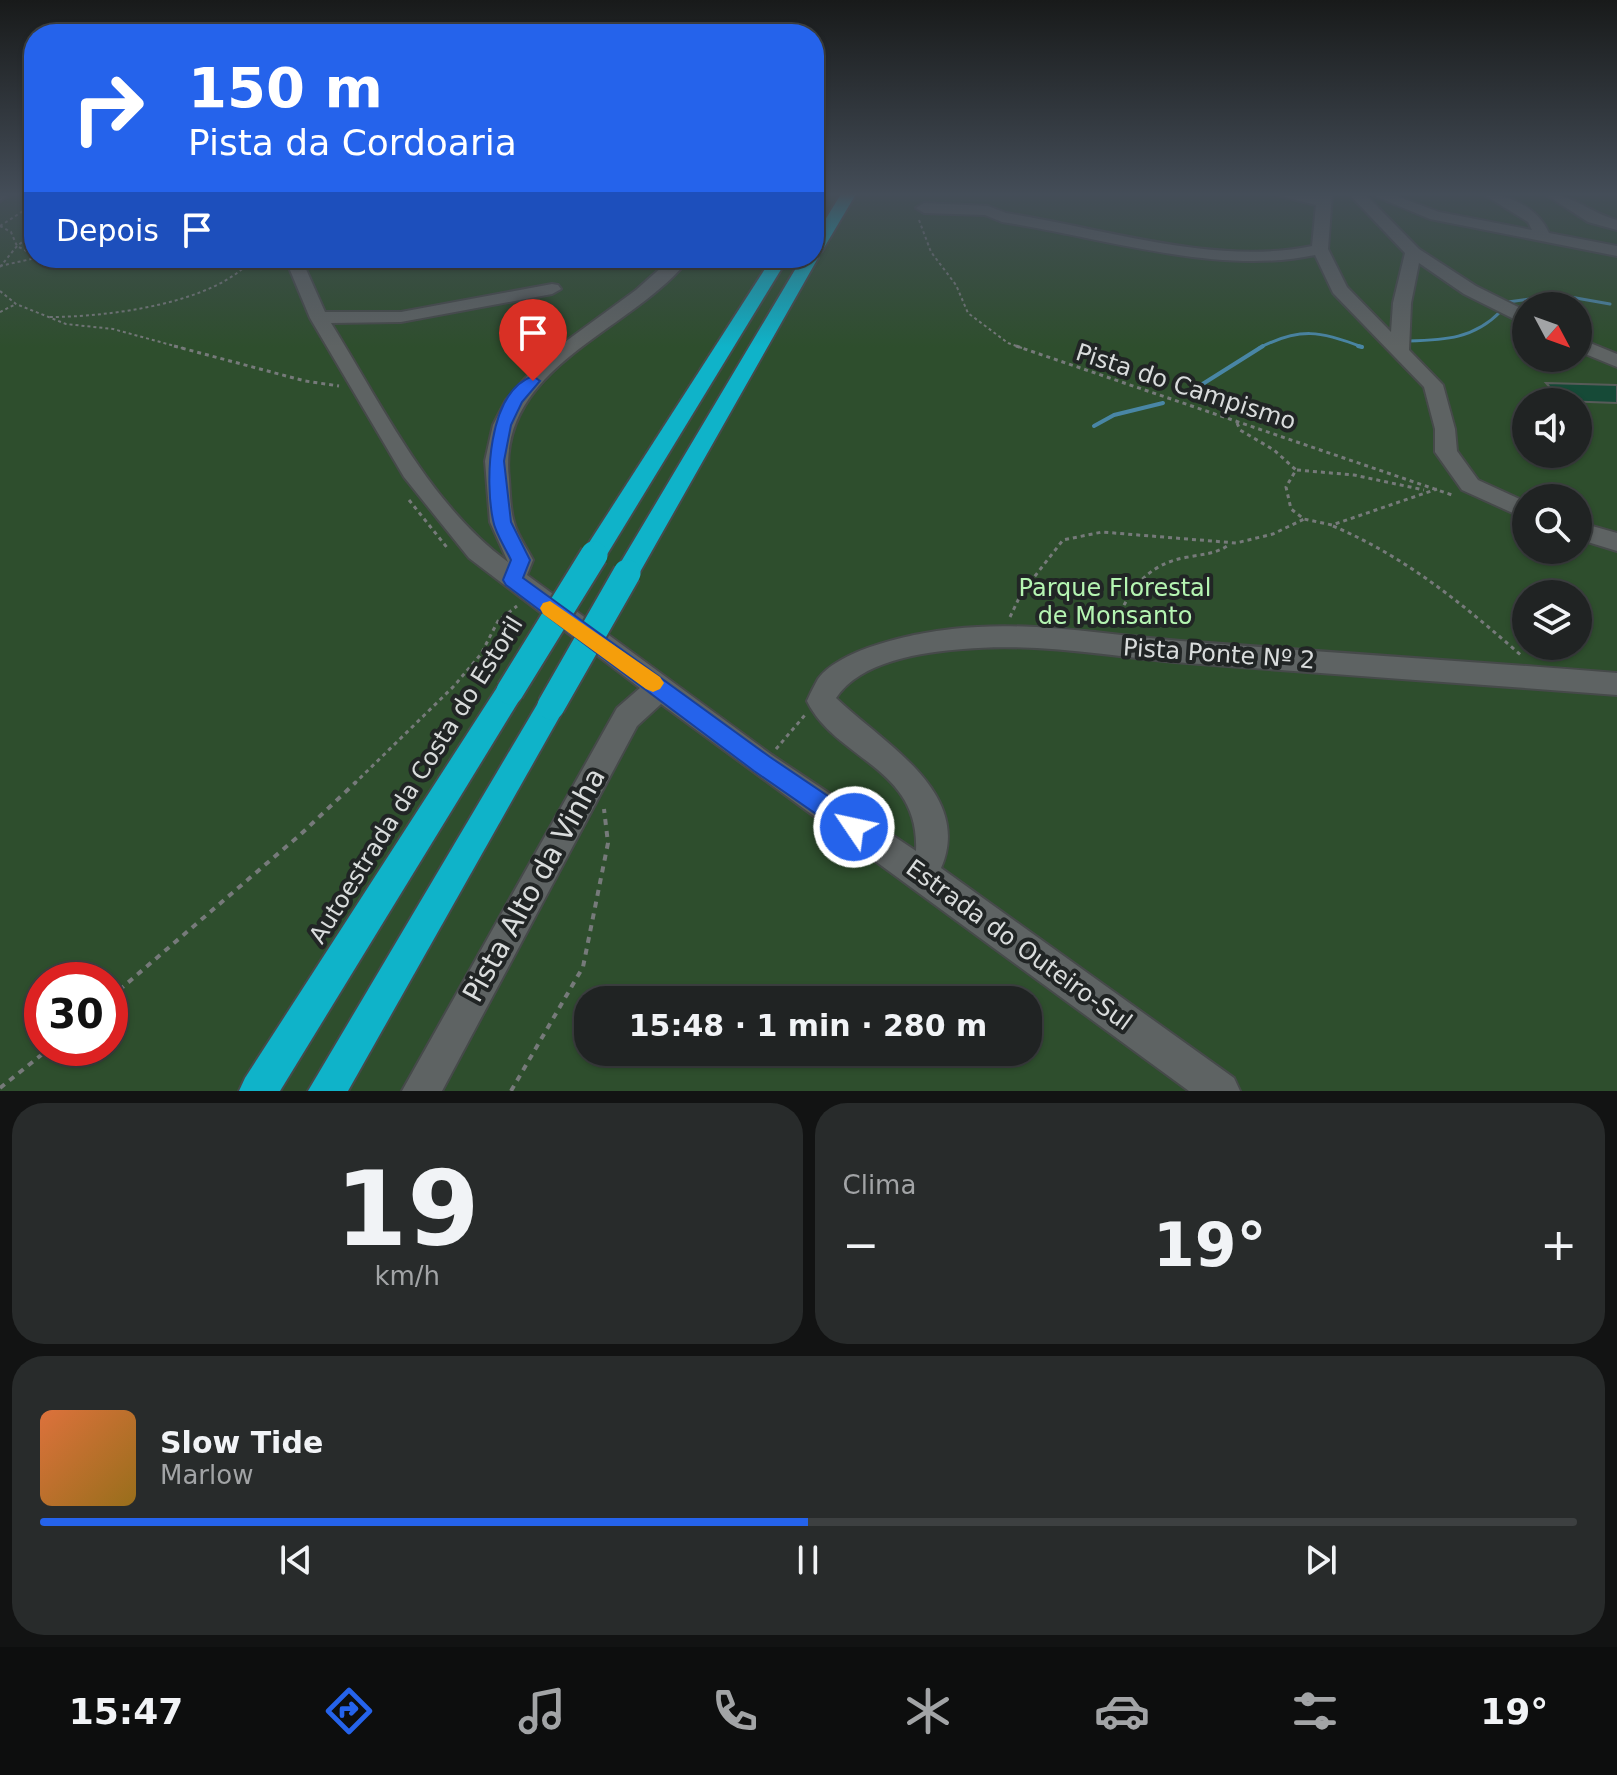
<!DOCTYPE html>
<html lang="pt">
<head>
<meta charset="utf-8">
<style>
	:root { --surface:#202323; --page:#282b2b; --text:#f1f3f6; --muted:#a2a4a6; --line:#3d4041; --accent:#2563eb }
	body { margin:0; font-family:"DejaVu Sans",sans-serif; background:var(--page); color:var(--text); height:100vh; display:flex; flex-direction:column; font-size:30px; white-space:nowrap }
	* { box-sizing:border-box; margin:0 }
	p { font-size:26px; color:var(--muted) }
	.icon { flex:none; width:44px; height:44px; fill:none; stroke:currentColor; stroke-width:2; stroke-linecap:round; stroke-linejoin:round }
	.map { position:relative; height:1091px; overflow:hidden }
	.sheet { display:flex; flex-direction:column; gap:12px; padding:12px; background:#121313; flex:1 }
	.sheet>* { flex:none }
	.banner { position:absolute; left:24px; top:24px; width:800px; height:244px; border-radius:32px; box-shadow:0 2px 6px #0004,0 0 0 2px var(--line); background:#2563eb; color:#fff; overflow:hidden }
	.needle { width:52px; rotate:131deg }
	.buttons { position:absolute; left:1512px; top:292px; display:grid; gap:16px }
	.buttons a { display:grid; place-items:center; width:80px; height:80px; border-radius:50%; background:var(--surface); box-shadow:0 2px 6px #0004,0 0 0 2px var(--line); font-size:40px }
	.speed { position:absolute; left:24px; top:962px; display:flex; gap:16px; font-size:40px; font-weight:700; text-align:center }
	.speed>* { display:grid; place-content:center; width:104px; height:104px; border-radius:50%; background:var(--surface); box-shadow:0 2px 6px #0004,0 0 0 2px var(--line); line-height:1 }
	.speed .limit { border:12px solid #d22; background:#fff; color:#111 }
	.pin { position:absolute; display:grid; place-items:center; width:68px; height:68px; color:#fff; margin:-82px -34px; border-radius:50% 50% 50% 0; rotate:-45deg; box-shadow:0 0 8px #0007 }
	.pin .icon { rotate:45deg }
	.me { position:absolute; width:88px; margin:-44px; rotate:304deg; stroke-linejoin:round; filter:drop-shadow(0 0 6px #0008) }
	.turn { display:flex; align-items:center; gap:28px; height:168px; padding:0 32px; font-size:36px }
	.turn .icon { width:104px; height:104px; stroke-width:2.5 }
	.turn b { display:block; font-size:56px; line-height:68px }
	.then { display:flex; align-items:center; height:76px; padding:0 32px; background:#0003; gap:16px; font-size:30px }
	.big { font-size:60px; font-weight:800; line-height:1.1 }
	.sheet .tile { flex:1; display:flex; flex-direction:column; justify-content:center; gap:12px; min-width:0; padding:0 28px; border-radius:32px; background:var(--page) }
	.sheet .dial { align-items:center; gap:0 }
	.dial b { font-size:104px; line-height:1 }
	.song { display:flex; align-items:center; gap:24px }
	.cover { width:96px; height:96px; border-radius:12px; background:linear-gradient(135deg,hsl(20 70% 55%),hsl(40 70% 35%)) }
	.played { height:8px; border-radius:4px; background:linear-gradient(90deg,var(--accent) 50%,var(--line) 50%) }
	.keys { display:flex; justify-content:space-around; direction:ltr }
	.heat { display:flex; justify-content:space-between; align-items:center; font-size:44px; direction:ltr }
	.sheet .tiles { flex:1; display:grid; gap:12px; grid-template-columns:1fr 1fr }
	.tile:last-child { grid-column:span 2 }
	.trip { position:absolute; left:574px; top:986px; width:468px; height:80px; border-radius:32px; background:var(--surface); box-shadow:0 2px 6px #0004,0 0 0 2px var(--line); font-weight:800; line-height:80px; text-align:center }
	.menu { display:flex; height:128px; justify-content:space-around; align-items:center; background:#0d0e0e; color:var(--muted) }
	.menu .icon { width:56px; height:56px }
	.menu .selected { color:var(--accent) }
	.menu b { font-size:36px; color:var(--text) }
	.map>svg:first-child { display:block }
	.green { fill:#2e4e2d; fill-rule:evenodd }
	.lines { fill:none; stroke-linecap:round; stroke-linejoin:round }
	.stream-far1 { stroke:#4986a5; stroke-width:3 }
	.stream { stroke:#4986a5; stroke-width:4 }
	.building { fill:#164a37; stroke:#575b59; stroke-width:2 }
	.minor-casing { stroke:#464a4a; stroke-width:4 }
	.highway-casing { stroke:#464a4a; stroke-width:4 }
	.path-far2 { stroke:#767a7a; stroke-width:2; stroke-dasharray:3 3; stroke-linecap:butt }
	.path-far1 { stroke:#767a7a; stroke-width:3; stroke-dasharray:4 4; stroke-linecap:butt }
	.path { stroke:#767a7a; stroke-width:4; stroke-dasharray:6 6; stroke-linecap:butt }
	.minor { fill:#5e6363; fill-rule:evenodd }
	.highway { fill:#0fb3c9; fill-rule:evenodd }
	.highway-bridge-casing { stroke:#464a4a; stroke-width:31; stroke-linecap:butt }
	.highway-bridge { stroke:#0fb3c9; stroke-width:27 }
	.route { fill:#2563eb; stroke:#184099; stroke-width:2 }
	.slow { fill:#f59e0b }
	.labels { text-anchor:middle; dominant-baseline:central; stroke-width:8; stroke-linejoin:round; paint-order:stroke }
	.street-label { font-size:24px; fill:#d9dcdc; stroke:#212525 }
	.park-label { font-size:24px; fill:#b5f5b2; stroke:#212525 }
	.near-street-label { font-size:28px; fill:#d9dcdc; stroke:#212525 }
</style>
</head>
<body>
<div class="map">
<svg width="1617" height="1091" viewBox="0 0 1617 1091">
	<rect width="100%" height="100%" fill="#2b2f2f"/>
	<path class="green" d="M 0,194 L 34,194 L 34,258 L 814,258 L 814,194 L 1617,194 L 1617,1091 L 0,1091 ZM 1526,306 L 1578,306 L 1578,358 L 1526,358 ZM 1526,402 L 1578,402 L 1578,454 L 1526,454 ZM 1526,498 L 1578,498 L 1578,550 L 1526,550 ZM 1526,594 L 1578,594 L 1578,646 L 1526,646 ZM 42,980 L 110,980 L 110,1048 L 42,1048 ZM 588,1000 L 1028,1000 L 1028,1052 L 588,1052 Z"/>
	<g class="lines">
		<g class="stream-far1">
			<polyline points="1508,302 1559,295 1610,304"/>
			<path d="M 1408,341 C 1445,340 1474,339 1501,311"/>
			<path d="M 1259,348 C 1300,327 1321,331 1362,347"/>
		</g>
		<g class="stream">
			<polyline points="1358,346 1362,347"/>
			<polyline points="1201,385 1263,346"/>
			<polyline points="1094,426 1114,415 1163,403"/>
		</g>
	</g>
	<polygon class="building" points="1546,383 1617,385 1617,403 1562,401"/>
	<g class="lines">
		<defs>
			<g id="minor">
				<polygon points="0,194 11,194 0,201"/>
				<path d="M 1273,194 L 1332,194 L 1328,249 L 1347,287 L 1391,332 L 1393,303 L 1405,253 L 1349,194 L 1365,194 L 1419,249 L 1476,286 L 1526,311 L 1526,323 L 1520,322 L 1464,294 L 1419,263 L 1411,303 L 1409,350 L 1443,385 L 1455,429 L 1457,451 L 1478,480 L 1526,502 L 1526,519 L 1462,490 L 1435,452 L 1435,429 L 1424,387 L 1333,293 L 1315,255 C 1218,276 1100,237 1002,222 L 985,215 L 924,213 L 916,208 L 924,203 L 988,206 L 1006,213 C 1102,228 1216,266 1312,246 L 1316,205 Z"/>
				<path d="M 1370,194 L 1391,194 L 1439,212 L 1532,230 L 1528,222 L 1483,194 C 1510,194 1538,208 1549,233 L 1617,246 L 1617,256 L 1430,219 Z"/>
				<path d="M 1545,194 C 1573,194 1590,213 1617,220 L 1617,230 L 1588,222 Z"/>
				<path d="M 285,258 L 301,258 L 325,312 L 401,312 L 552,284 L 558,285 L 561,289 L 552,294 L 401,322 L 331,323 C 382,405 429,504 508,562 L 490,522 L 485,461 L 493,425 L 506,400 L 543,358 L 636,290 L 672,258 L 690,258 C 632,332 496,366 509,479 C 510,493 510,509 514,522 C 517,535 527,548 533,560 L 527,575 L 772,755 L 916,851 C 920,767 836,760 807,701 C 810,694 814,686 818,679 C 841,648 915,633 952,629 C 1029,620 1105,635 1181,641 C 1327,653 1472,661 1617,673 L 1617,695 C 1474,684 1330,674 1187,663 C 1112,657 1038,642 963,649 C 923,652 860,661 836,698 C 881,742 974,792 941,868 L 1234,1078 L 1240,1091 L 1189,1091 L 661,704 L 637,726 L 442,1091 L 402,1091 L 617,708 L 640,688 L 469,558 L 404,477 L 310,318 Z"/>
				<polygon points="1578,338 1617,354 1617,367 1578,351"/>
				<polygon points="1578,522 1617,533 1617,551 1578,539"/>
			</g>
			<g id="highway">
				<polygon points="814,194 828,194 819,207 814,209"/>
				<polygon points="841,194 856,194 822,251 816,255 818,258 636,579 627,582 618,579 615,573 618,567 802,258 814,258 814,238"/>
				<polygon points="772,258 788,258 603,561 594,564 585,561 582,555 585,549"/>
				<polygon points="510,679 520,683 524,691 520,699 280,1091 239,1091 245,1078 500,683"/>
				<polygon points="551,694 561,698 565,706 561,714 348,1091 308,1091 541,698"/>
			</g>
		</defs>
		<use href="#minor" class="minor-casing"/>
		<use href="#highway" class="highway-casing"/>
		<g class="path-far2">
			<polyline points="919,220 931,252 956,285 968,313 1008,343 1022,348"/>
			<polyline points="0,226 11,232 17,246 34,255"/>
			<polyline points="0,226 34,204"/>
			<polyline points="0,266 36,258"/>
			<polyline points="232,266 251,258"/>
			<polyline points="0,267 17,246 34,233"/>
			<polyline points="0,291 16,304 66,324 113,329 182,348"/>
			<polyline points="0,312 16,304"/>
			<path d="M 50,317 C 106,317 216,304 253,258"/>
		</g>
		<g class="path-far1">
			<polyline points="174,346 305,381 339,386"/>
			<polyline points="1016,346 1455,496"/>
			<polyline points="1237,423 1240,430 1274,450 1296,470 1286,487 1291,509 1304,519 1332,525 1437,489"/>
			<polyline points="1297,470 1354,475 1424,490"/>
			<polyline points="409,500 449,550"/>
			<path d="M 1333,526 C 1406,557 1464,605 1523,657"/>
			<polyline points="1010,617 1021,594 1063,540 1102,532 1236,543 1273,534 1304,519"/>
			<path d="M 1114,627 C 1129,590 1146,564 1188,557 C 1203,554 1217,554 1230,544"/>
			<polyline points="776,749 805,715"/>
			<polyline points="354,784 454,686 481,654 498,621 517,606"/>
		</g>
		<g class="path">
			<polyline points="110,998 301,834 356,782"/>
			<polyline points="0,1088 50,1048"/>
			<polyline points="511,1091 583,967 608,843 604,809"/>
		</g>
		<use href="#minor" class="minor"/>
		<use href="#highway" class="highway"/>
		<defs>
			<g id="highway-bridge">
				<polyline points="510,691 594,555"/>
				<polyline points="551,706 627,573"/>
			</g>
		</defs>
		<use href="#highway-bridge" class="highway-bridge-casing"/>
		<use href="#highway-bridge" class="highway-bridge"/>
	</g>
	<linearGradient id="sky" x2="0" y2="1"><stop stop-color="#181a1a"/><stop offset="0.56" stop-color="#444d58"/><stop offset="1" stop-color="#444d58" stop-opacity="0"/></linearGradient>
	<rect width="1617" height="347" fill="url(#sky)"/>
	<path class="route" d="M 533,376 L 540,381 L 522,402 L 511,425 L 504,461 L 511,522 L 530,560 L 523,578 L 770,757 L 862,819 L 865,827 L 862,834 L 854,838 L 845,834 L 754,771 L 506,585 L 503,580 L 511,560 C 505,547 495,533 493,520 C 485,482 487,392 533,376 Z"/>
	<polygon class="slow" points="550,601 660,677 664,683 660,689 653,692 646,689 543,614 540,608 543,603"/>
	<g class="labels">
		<g class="street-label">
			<text transform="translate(1186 387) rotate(18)">Pista do Campismo</text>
			<text transform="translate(1219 654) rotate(4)">Pista Ponte Nº 2</text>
			<text transform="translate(416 780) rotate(-58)">Autoestrada da Costa do Estoril</text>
			<text transform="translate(1019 945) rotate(36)">Estrada do Outeiro-Sul</text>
		</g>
		<g class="park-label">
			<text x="1115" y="588">Parque Florestal<tspan x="1115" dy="28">de Monsanto</tspan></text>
		</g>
		<g class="near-street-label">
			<text transform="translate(534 885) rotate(-61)">Pista Alto da Vinha</text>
		</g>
	</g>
</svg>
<div class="buttons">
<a><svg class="needle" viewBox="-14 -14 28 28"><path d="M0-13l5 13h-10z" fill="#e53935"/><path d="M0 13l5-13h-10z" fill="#a2a4a6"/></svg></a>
<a><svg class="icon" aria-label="sound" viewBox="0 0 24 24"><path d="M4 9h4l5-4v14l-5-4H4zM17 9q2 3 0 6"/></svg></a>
<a><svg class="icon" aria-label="search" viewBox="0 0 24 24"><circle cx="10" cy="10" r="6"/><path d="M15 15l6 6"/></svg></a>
<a><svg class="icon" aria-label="layers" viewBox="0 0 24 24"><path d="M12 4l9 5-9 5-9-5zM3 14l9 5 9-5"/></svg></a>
</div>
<div class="speed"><div class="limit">30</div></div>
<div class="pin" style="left:533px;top:381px;background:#d93025"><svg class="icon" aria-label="arrive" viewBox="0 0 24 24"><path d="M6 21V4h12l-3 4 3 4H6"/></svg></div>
<svg class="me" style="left:854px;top:827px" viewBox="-20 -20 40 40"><circle r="17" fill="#2563eb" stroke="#fff" stroke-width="3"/><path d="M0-11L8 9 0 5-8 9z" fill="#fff"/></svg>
<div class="trip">15:48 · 1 min · 280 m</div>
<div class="banner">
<div class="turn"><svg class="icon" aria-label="right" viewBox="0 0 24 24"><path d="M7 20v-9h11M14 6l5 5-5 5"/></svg><div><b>150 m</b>Pista da Cordoaria</div></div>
<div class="then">Depois<svg class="icon" aria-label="arrive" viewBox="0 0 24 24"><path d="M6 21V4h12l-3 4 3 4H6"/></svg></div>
</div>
</div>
<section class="sheet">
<div class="tiles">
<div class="tile dial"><b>19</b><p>km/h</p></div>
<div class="tile"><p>Clima</p>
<div class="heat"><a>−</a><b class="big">19°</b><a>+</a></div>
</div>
<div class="tile">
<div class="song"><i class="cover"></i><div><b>Slow Tide</b><p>Marlow</p></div></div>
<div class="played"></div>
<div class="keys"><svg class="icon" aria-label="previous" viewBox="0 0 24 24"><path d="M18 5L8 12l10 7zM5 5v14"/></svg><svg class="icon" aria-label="pause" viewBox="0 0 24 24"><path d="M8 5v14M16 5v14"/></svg><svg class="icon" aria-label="next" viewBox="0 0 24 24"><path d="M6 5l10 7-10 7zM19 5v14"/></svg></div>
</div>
</div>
</section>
<nav class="menu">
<b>15:47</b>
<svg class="icon selected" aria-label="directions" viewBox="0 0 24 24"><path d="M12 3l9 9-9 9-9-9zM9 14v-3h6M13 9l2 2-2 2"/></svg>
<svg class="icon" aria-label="music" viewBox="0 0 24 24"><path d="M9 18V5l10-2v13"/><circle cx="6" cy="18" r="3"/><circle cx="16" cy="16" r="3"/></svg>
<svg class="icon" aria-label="phone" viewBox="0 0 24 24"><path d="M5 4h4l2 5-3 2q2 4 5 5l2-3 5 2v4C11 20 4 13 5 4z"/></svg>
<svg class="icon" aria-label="climate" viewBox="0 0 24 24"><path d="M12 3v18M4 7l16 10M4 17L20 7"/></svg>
<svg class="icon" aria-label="car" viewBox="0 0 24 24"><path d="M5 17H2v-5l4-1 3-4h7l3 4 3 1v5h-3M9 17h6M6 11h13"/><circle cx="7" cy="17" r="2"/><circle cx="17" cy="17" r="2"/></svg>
<svg class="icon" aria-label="filters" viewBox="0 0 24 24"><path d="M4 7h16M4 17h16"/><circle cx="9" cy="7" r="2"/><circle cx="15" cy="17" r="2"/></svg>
<b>19°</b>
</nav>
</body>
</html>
